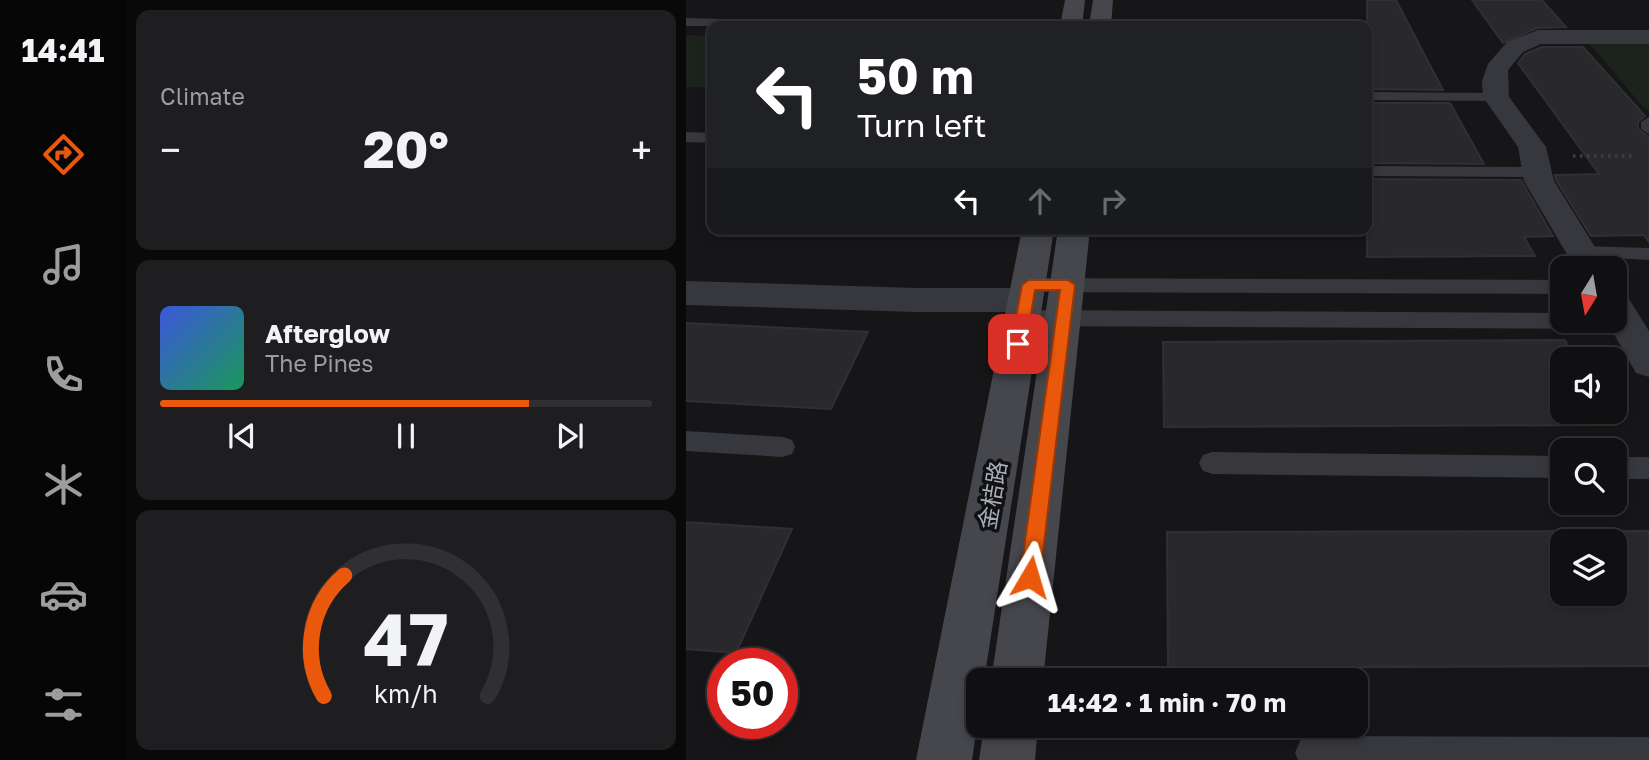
<!DOCTYPE html>
<html lang="en">
<head>
<meta charset="utf-8">
<style>
	:root { --surface:#101012; --page:#1e1e20; --text:#f1f3f6; --muted:#9c9d9f; --line:#303032; --accent:#ea580c }
	body { margin:0; font-family:"Golos Text","Noto Sans SC",sans-serif; background:var(--page); color:var(--text); height:100vh; display:flex; flex-direction:column; font-size:26px; white-space:nowrap }
	* { box-sizing:border-box; margin:0 }
	p { font-size:23px; color:var(--muted) }
	.icon { flex:none; width:38px; height:38px; fill:none; stroke:currentColor; stroke-width:2; stroke-linecap:round; stroke-linejoin:round }
	.map { position:relative; flex:1; overflow:hidden }
	.panel { display:flex; flex-direction:column; gap:10px; padding:10px; background:#09090a; width:560px }
	.panel>* { flex:none }
	.banner { position:absolute; left:21px; top:21px; width:665px; height:214px; border-radius:14px; box-shadow:0 4px 10px #0003,0 0 0 2px var(--line); background:#202124; color:#fff; overflow:hidden }
	.needle { width:46px; rotate:191deg }
	.buttons { position:absolute; left:864px; top:256px; display:grid; gap:14px }
	.buttons a { display:grid; place-items:center; width:77px; height:77px; border-radius:14px; background:var(--surface); box-shadow:0 4px 10px #0003,0 0 0 2px var(--line); font-size:35px }
	.speed { position:absolute; left:21px; top:648px; display:flex; gap:14px; font-size:35px; font-weight:700; text-align:center }
	.speed>* { display:grid; place-content:center; width:91px; height:91px; border-radius:50%; background:var(--surface); box-shadow:0 4px 10px #0003,0 0 0 2px var(--line); line-height:1 }
	.speed .limit { border:10px solid #d22; background:#fff; color:#111 }
	.pin { position:absolute; display:grid; place-items:center; width:60px; height:60px; color:#fff; margin:-30px; border-radius:14px; box-shadow:0 4px 10px #0006 }
	.me { position:absolute; width:77px; margin:-38px; rotate:7deg; stroke-linejoin:round; filter:drop-shadow(0 0 5px #0008) }
	.turn { display:flex; align-items:center; gap:24px; height:147px; padding:0 35px; font-size:32px }
	.turn .icon { width:91px; height:91px; stroke-width:2.5 }
	.turn b { display:block; font-size:49px; line-height:60px }
	.lanes { display:flex; align-items:center; height:66px; padding:0 35px; background:#0003; justify-content:center; gap:35px; direction:ltr }
	.lanes .off { opacity:.35 }
	.big { font-size:52px; font-weight:700; line-height:1.1 }
	.panel .tile { flex:1; display:flex; flex-direction:column; justify-content:center; gap:10px; min-width:0; padding:0 24px; border-radius:14px; background:var(--page) }
	.panel .dial { align-items:center; gap:0 }
	.dial svg { height:182px; overflow:visible; fill:none; stroke:var(--line); stroke-width:7; stroke-linecap:round; text-anchor:middle }
	.dial text { fill:var(--text); stroke:none }
	.song { display:flex; align-items:center; gap:21px }
	.cover { width:84px; height:84px; border-radius:10px; background:linear-gradient(135deg,hsl(230 70% 55%),hsl(150 70% 35%)) }
	.played { height:7px; border-radius:4px; background:linear-gradient(90deg,var(--accent) 75%,var(--line) 75%) }
	.keys { display:flex; justify-content:space-around; direction:ltr }
	.heat { display:flex; justify-content:space-between; align-items:center; font-size:38px; direction:ltr }
	.trip { position:absolute; left:280px; top:668px; width:402px; height:70px; border-radius:14px; background:var(--surface); box-shadow:0 4px 10px #0003,0 0 0 2px var(--line); font-weight:700; line-height:70px; text-align:center }
	main { display:flex; flex:1; min-height:0 }
	.dock { display:flex; flex-direction:column; width:126px; justify-content:space-around; align-items:center; background:#060607; color:var(--muted) }
	.dock .icon { width:49px; height:49px }
	.dock .on { color:var(--accent) }
	.dock b { font-size:32px; color:var(--text) }
	.map>svg:first-child { display:block }
	.green { fill:#1c231d }
	.building { fill:#29292c; stroke:#303034; stroke-width:2; fill-rule:evenodd }
	.lines { fill:none; stroke-linecap:round; stroke-linejoin:round }
	.path { stroke:#3d3f44; stroke-width:3.5; stroke-dasharray:2.5 4.5; stroke-linecap:butt }
	.service { fill:#37383d; fill-rule:evenodd }
	.minor { fill:#37383d; fill-rule:evenodd }
	.secondary { fill:#45474d; fill-rule:evenodd }
	.route { fill:#ea580c; stroke:#983908; stroke-width:2 }
	.labels { text-anchor:middle; dominant-baseline:central; stroke-width:7; stroke-linejoin:round; paint-order:stroke }
	.street-label { font-size:23px; fill:#a8adb8; stroke:#111113 }
</style>
</head>
<body>
<main>
<nav class="dock">
<b>14:41</b>
<svg class="icon on" aria-label="directions" viewBox="0 0 24 24"><path d="M12 3l9 9-9 9-9-9zM9 14v-3h6M13 9l2 2-2 2"/></svg>
<svg class="icon" aria-label="music" viewBox="0 0 24 24"><path d="M9 18V5l10-2v13"/><circle cx="6" cy="18" r="3"/><circle cx="16" cy="16" r="3"/></svg>
<svg class="icon" aria-label="phone" viewBox="0 0 24 24"><path d="M5 4h4l2 5-3 2q2 4 5 5l2-3 5 2v4C11 20 4 13 5 4z"/></svg>
<svg class="icon" aria-label="climate" viewBox="0 0 24 24"><path d="M12 3v18M4 7l16 10M4 17L20 7"/></svg>
<svg class="icon" aria-label="car" viewBox="0 0 24 24"><path d="M5 17H2v-5l4-1 3-4h7l3 4 3 1v5h-3M9 17h6M6 11h13"/><circle cx="7" cy="17" r="2"/><circle cx="17" cy="17" r="2"/></svg>
<svg class="icon" aria-label="filters" viewBox="0 0 24 24"><path d="M4 7h16M4 17h16"/><circle cx="9" cy="7" r="2"/><circle cx="15" cy="17" r="2"/></svg>
</nav>
<section class="panel">
<div class="tile"><p>Climate</p>
<div class="heat"><a>−</a><b class="big">20°</b><a>+</a></div>
</div>
<div class="tile">
<div class="song"><i class="cover"></i><div><b>Afterglow</b><p>The Pines</p></div></div>
<div class="played"></div>
<div class="keys"><svg class="icon" aria-label="previous" viewBox="0 0 24 24"><path d="M18 5L8 12l10 7zM5 5v14"/></svg><svg class="icon" aria-label="pause" viewBox="0 0 24 24"><path d="M8 5v14M16 5v14"/></svg><svg class="icon" aria-label="next" viewBox="0 0 24 24"><path d="M6 5l10 7-10 7zM19 5v14"/></svg></div>
</div>
<div class="tile dial"><svg viewBox="0 0 100 80">
<path d="M14 69A42 42 0 1 1 86 69"/>
<path d="M14 69A42 42 0 0 1 23 16" stroke="#ea580c"/>
<text x="50" y="56" font-size="32" font-weight="700">47</text>
<text x="50" y="72" font-size="11">km/h</text>
</svg></div>
</section>
<div class="map">
<svg width="963" height="760" viewBox="0 0 963 760">
	<rect width="100%" height="100%" fill="#161618"/>
	<g class="green">
		<polygon points="0,35 26,36 26,87 0,87"/>
		<polygon points="899,38 963,42 963,110 959,109"/>
	</g>
	<g class="building">
		<polygon points="681,0 710,0 757,90 681,89"/>
		<polygon points="786,0 856,0 880,27 851,28 817,43"/>
		<polygon points="856,47 897,47 959,116 952,122 952,129 963,137 963,242 958,235 905,236 870,180 869,175 913,174 832,63 839,54"/>
		<polygon points="681,103 764,103 798,164 681,163"/>
		<polygon points="681,179 835,180 867,236 838,237 849,256 681,257"/>
		<polygon points="0,323 182,332 145,409 0,401"/>
		<polygon points="879,340 888,359 877,359 877,411 916,411 923,425 478,427 477,342"/>
		<polygon points="0,522 106,529 50,653 0,649"/>
		<path d="M 963,531 L 963,666 L 482,668 L 481,532 ZM 877,541 L 929,541 L 929,593 L 877,593 Z"/>
	</g>
	<g class="lines">
		<polyline class="path" points="887,156 948,156"/>
		<g class="service">
			<polygon points="0,18 149,22 155,26 0,26"/>
			<polygon points="681,92 810,93 817,97 810,101 681,100"/>
			<polygon points="963,117 963,134 955,129 955,122"/>
			<polygon points="0,132 26,133 26,143 0,142"/>
			<polygon points="681,166 849,167 858,172 849,177 681,176"/>
			<polygon points="896,246 963,248 963,260 889,256 886,252 889,248"/>
			<polygon points="343,278 877,280 877,294 343,292 336,290 333,285 336,280"/>
			<polygon points="337,310 877,313 877,320 929,320 929,313 946,316 950,321 946,326 939,329 337,326 330,323 326,318 330,313"/>
			<polygon points="0,431 97,437 106,440 109,447 106,454 97,457 0,451"/>
			<polygon points="526,452 877,456 877,478 526,474 517,471 513,463 517,455"/>
			<rect x="929" y="457" width="34" height="22"/>
			<polygon points="626,736 963,737 963,760 612,760 609,753 614,741"/>
		</g>
		<g class="minor">
			<polygon points="852,30 963,30 963,44 855,44 837,52 822,70 823,97 860,147 868,181 922,268 889,268 838,181 832,147 797,97 796,81 802,64 821,42"/>
			<polygon points="0,281 230,288 340,288 352,291 357,300 352,309 340,312 230,312 0,305"/>
			<polygon points="929,293 941,296 963,331 963,377 950,373 920,320 929,320"/>
		</g>
		<g class="secondary">
			<polygon points="379,0 399,0 396,26 374,26"/>
			<polygon points="407,0 427,0 425,26 403,26"/>
			<polygon points="336,229 368,229 298,681 292,681 292,720 286,760 230,760"/>
			<polygon points="372,229 404,229 357,681 305,681"/>
			<polygon points="298,726 352,726 349,760 293,760"/>
		</g>
	</g>
	<polygon class="route" points="343,280 382,280 389,285 354,577 351,584 344,587 337,584 334,577 374,290 349,290 340,344 338,348 327,348 325,344 336,285"/>
	<g class="labels">
		<g class="street-label">
			<text transform="translate(306 495) rotate(-80)">金桔路</text>
		</g>
	</g>
</svg>
<div class="buttons">
<a><svg class="needle" viewBox="-14 -14 28 28"><path d="M0-13l5 13h-10z" fill="#e53935"/><path d="M0 13l5-13h-10z" fill="#9c9d9f"/></svg></a>
<a><svg class="icon" aria-label="sound" viewBox="0 0 24 24"><path d="M4 9h4l5-4v14l-5-4H4zM17 9q2 3 0 6"/></svg></a>
<a><svg class="icon" aria-label="search" viewBox="0 0 24 24"><circle cx="10" cy="10" r="6"/><path d="M15 15l6 6"/></svg></a>
<a><svg class="icon" aria-label="layers" viewBox="0 0 24 24"><path d="M12 4l9 5-9 5-9-5zM3 14l9 5 9-5"/></svg></a>
</div>
<div class="speed"><div class="limit">50</div></div>
<div class="pin" style="left:332px;top:344px;background:#d93025"><svg class="icon" aria-label="arrive" viewBox="0 0 24 24"><path d="M6 21V4h12l-3 4 3 4H6"/></svg></div>
<svg class="me" style="left:344px;top:577px" viewBox="-20 -20 40 40"><path d="M0-17L14 15 0 8-14 15z" fill="#ea580c" stroke="#fff" stroke-width="4"/></svg>
<div class="trip">14:42 · 1 min · 70 m</div>
<div class="banner">
<div class="turn"><svg class="icon" aria-label="left" viewBox="0 0 24 24"><path d="M17 20v-9H6M10 6l-5 5 5 5"/></svg><div><b>50 m</b>Turn left</div></div>
<div class="lanes"><svg class="icon" aria-label="left" viewBox="0 0 24 24"><path d="M17 20v-9H6M10 6l-5 5 5 5"/></svg><svg class="icon off" aria-label="ahead" viewBox="0 0 24 24"><path d="M12 20V5M6 11l6-6 6 6"/></svg><svg class="icon off" aria-label="right" viewBox="0 0 24 24"><path d="M7 20v-9h11M14 6l5 5-5 5"/></svg></div>
</div>
</div>
</main>
</body>
</html>
